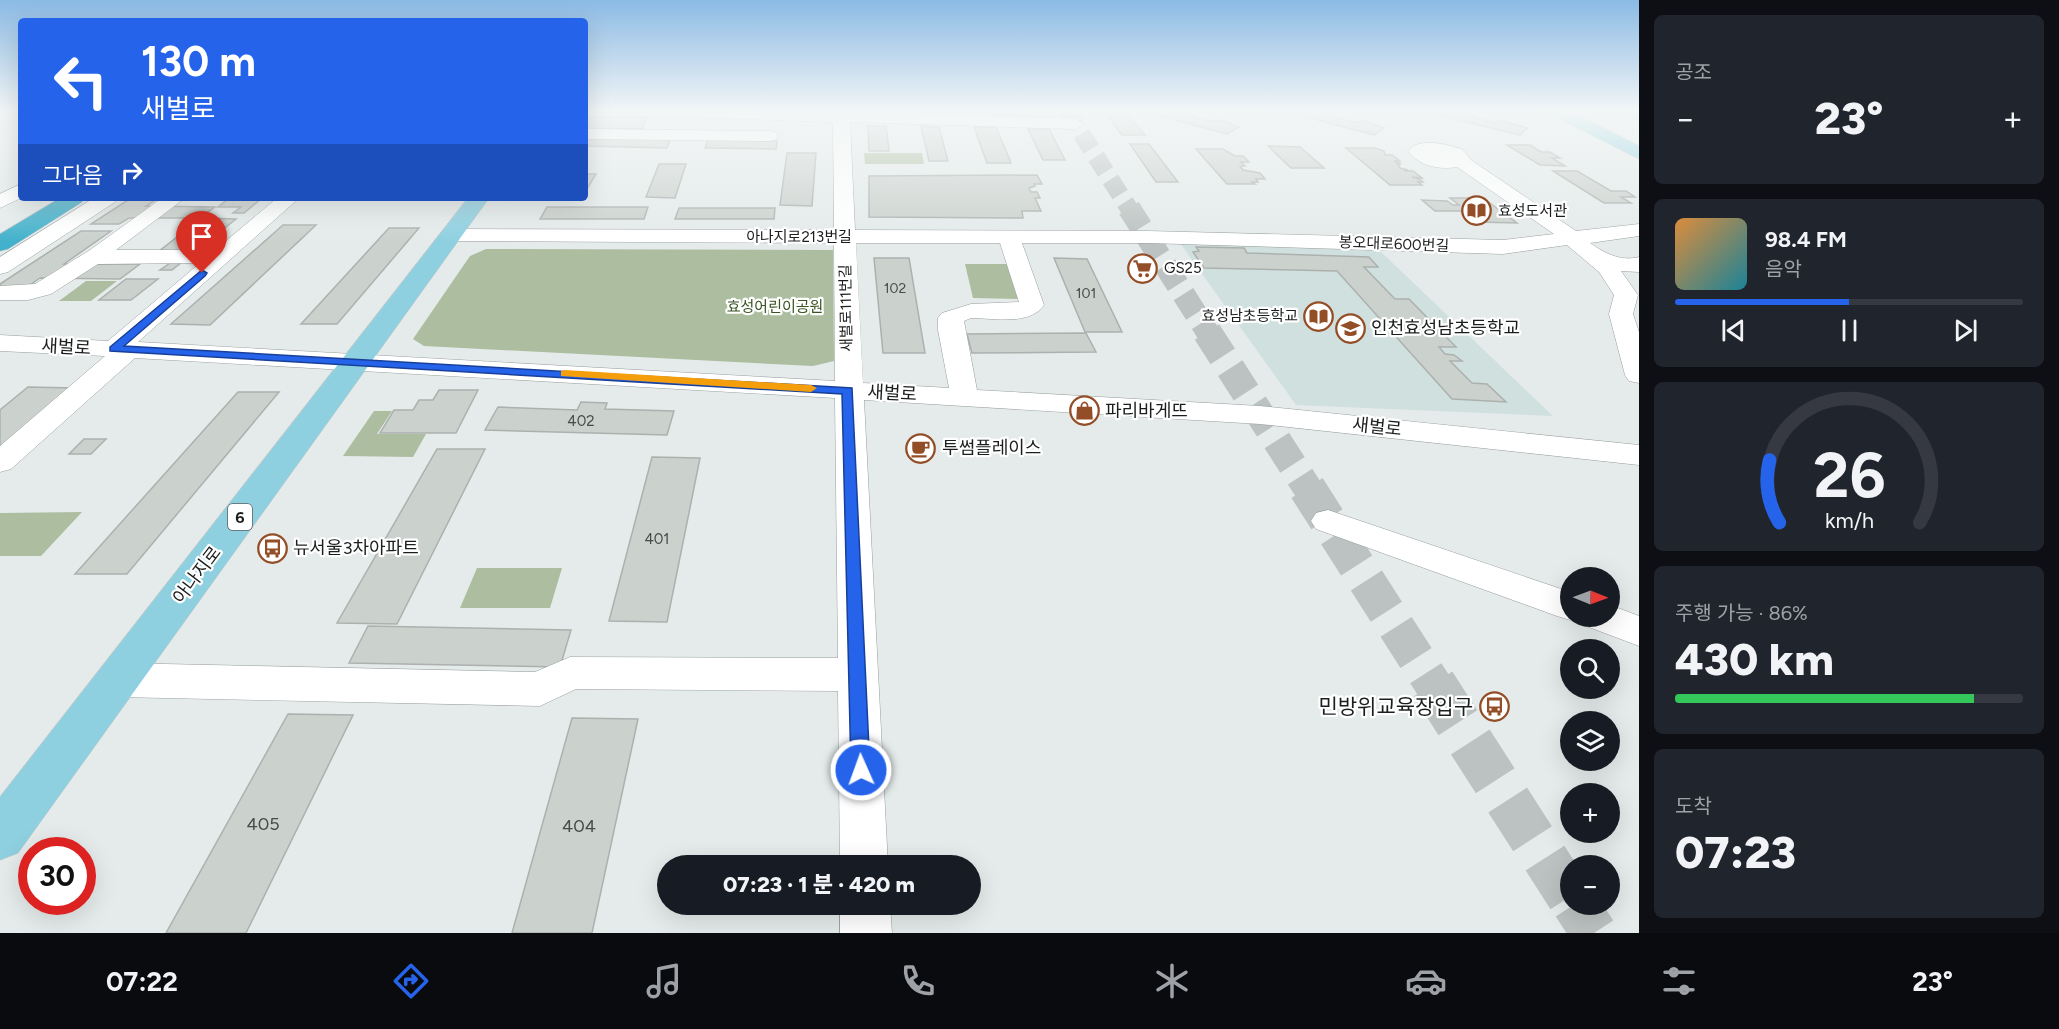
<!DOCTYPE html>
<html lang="ko">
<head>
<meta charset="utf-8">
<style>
	:root { --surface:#171b24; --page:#20242c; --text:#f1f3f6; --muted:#9ea1a6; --line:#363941; --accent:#2563eb }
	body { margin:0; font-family:Figtree,"Noto Sans KR",sans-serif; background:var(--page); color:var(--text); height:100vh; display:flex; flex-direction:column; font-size:22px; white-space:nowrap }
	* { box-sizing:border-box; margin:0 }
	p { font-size:20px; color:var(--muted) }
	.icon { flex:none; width:33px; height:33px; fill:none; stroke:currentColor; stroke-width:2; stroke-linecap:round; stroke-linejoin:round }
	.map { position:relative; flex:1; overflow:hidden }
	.panel { display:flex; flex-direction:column; gap:15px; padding:15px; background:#0d0f14; width:420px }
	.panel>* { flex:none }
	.top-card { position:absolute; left:18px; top:18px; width:570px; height:183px; border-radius:6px; box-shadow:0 6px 24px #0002; background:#2563eb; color:#fff; overflow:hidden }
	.needle { width:39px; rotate:91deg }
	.buttons { position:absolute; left:1560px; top:567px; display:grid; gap:12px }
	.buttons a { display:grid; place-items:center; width:60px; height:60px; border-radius:50%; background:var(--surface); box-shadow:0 6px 24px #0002; font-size:30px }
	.speed { position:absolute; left:18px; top:837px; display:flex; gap:12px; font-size:30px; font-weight:700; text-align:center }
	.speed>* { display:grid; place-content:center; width:78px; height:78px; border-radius:50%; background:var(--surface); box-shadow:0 6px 24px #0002; line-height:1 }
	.speed .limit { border:9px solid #d22; background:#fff; color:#111 }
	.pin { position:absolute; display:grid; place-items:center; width:51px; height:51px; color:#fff; margin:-62px -26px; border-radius:50% 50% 50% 0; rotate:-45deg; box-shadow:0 0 6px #0007 }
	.pin .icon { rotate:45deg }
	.me { position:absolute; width:66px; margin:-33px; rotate:358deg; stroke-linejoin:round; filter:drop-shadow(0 0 4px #0008) }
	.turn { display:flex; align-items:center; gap:21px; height:126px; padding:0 24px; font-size:27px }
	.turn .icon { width:78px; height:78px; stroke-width:2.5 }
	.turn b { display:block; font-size:42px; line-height:51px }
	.then { display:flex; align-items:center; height:57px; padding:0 24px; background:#0003; gap:12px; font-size:22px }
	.big { font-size:45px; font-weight:800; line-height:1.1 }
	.panel .card { flex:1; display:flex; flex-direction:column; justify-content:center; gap:9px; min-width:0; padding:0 21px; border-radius:9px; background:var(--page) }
	.panel .dial { align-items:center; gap:0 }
	.dial svg { height:156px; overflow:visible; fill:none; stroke:var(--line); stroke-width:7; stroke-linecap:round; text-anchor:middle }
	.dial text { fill:var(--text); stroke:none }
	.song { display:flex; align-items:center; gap:18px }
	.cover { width:72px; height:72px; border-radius:9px; background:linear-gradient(135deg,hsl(30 70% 55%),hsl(190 70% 35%)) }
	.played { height:6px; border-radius:3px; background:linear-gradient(90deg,var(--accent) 50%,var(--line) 50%) }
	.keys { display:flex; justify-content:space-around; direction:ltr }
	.heat { display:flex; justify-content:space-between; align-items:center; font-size:33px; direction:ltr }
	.charge { height:9px; border-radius:4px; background:linear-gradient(90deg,#34c759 86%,var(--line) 0) }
	.trip { position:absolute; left:657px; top:855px; width:324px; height:60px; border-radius:30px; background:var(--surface); box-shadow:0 6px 24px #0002; font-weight:800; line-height:60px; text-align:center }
	.tabs { display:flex; height:96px; justify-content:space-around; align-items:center; background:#090b0e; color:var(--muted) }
	.tabs .icon { width:42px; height:42px }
	.tabs .active { color:var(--accent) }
	.tabs b { font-size:27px; color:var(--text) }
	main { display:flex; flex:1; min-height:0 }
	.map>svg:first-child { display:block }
	.built { fill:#d0e0de }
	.green { fill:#acbe9f }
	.building { fill:#cbd1cd; stroke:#acb1ae; stroke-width:1.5 }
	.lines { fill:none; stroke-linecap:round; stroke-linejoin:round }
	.minor-tunnel-far4 { stroke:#bcc2c1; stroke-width:18; stroke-dasharray:18 9; stroke-linecap:butt }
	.minor-tunnel-far3 { stroke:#bcc2c1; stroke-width:23; stroke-dasharray:23 11; stroke-linecap:butt }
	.minor-tunnel-far2 { stroke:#bcc2c1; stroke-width:29; stroke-dasharray:29 14; stroke-linecap:butt }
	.minor-tunnel-far1 { stroke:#bcc2c1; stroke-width:37; stroke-dasharray:37 18; stroke-linecap:butt }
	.minor-tunnel { stroke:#bcc2c1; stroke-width:46; stroke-dasharray:46 23; stroke-linecap:butt }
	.minor-casing { stroke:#989e9e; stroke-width:1 }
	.major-casing { stroke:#c4c4c4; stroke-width:1 }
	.highway-casing { stroke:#c4c4c4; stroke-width:1 }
	.minor { fill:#fff; fill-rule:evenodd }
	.major { fill:#8ed0e0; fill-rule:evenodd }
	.highway { fill:#43b1cb; fill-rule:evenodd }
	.route { fill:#2563eb; stroke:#184099; stroke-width:1.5 }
	.slow { fill:#f59e0b }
	.labels { text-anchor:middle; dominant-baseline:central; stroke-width:4.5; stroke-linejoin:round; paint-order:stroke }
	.far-number-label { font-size:14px; fill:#474b49 }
	.far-poi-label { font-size:15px; fill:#1b1e1d; stroke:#fff; text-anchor:start }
	.far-street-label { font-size:15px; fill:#1b1e1d; stroke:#fff }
	.far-park-label { font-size:15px; fill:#385220; stroke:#fff }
	.number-label { font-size:15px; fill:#474b49 }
	.shield { fill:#fff; stroke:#5f6261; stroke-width:1.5 }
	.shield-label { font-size:16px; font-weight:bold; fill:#1b1e1d }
	.poi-label { font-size:18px; fill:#1b1e1d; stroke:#fff; text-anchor:start }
	.street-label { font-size:18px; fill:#1b1e1d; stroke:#fff }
	.near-number-label { font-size:18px; fill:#474b49 }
	.near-poi-label { font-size:21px; fill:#1b1e1d; stroke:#fff; text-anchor:end }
</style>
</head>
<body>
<main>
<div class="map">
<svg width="1639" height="933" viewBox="0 0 1639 933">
	<rect width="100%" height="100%" fill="#e4ebea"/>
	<polygon class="built" points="1180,243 1379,250 1553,416 1296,405"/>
	<g class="green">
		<polygon points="864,153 922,153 924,164 865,164"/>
		<polygon points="486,249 833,250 834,361 813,366 424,346 413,339 470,256"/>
		<polygon points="965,264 1008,264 1019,299 973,298"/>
		<polygon points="86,281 117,281 91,301 59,301"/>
		<polygon points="374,411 392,411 377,434 426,434 413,457 343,456"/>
		<polygon points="82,512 41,556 0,556 0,513"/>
		<polygon points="477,568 562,568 550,608 460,608"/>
	</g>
	<g class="building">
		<polygon points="994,111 1014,111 1016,117 996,116"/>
		<polygon points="1037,111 1051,111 1056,119 1041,120"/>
		<polygon points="1104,111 1124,111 1145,135 1122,135"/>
		<polygon points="1183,111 1195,116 1193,117 1210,121 1221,120 1239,127 1227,134 1145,112"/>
		<polygon points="1283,111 1323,111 1336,116 1334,117 1353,122 1364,121 1384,128 1374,135"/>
		<polygon points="1419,111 1460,111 1475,116 1473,117 1493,122 1504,121 1527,128 1520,135"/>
		<polygon points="585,117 647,117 642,129 600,129 599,131 585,131"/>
		<polygon points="868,126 886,126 889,151 869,151"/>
		<polygon points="921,126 939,127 948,161 929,161"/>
		<polygon points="974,127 996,127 1011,163 987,163"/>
		<polygon points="1028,129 1049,129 1065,160 1043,160"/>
		<polygon points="590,138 670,139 667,148 585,146 585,141"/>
		<polygon points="708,140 777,141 776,149 705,148"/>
		<polygon points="1130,144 1149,144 1178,182 1156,182"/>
		<polygon points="1507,145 1530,145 1541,152 1550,152 1560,158 1552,158 1565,166 1540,165"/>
		<polygon points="1268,146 1300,147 1324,168 1291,168"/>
		<polygon points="1346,148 1375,148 1384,151 1385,155 1392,155 1400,161 1394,161 1401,164 1398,164 1400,168 1408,170 1404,171 1413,171 1422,178 1412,177 1419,179 1423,182 1418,182 1422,185 1390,185"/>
		<polygon points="1196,149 1223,149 1235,156 1243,156 1249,162 1241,162 1245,166 1240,166 1243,170 1260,173 1265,179 1256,179 1258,182 1252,182 1255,184 1227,184"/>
		<polygon points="787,153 816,153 812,206 780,205"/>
		<polygon points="659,164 686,164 675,198 646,197"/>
		<polygon points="1553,171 1577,171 1611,191 1626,191 1635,197 1621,197 1631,203 1604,203"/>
		<polygon points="585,174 596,174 587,189 585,189"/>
		<polygon points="1037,175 1042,184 1034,184 1035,186 1029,188 1031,192 1037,192 1040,198 1035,198 1041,211 1022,211 1023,218 869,217 869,176"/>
		<polygon points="131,198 159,198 146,206 215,207 199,218 129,218 119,224 91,224"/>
		<polygon points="229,198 262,198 244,213 233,213 241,207 218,207"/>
		<polygon points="1450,198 1483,198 1517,223 1475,222 1460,211 1435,211 1422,200 1447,201 1453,205 1459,205"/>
		<polygon points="547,207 648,207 644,219 540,219"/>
		<polygon points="679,208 775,208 774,219 675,219"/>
		<polygon points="201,218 236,219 172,270 160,270 170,263 144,263"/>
		<polygon points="283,225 316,225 210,325 171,324"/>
		<polygon points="389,228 419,228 337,324 301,324"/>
		<polygon points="81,231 111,231 64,264 140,264 120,279 40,278 27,287 0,287 0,284"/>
		<polygon points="1196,247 1244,248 1247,253 1369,257 1378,267 1364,267 1395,299 1409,299 1456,347 1439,347 1445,354 1454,355 1462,361 1450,361 1472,383 1487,384 1506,402 1452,399 1337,271 1204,268 1193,252 1199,251"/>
		<polygon points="874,258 909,258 925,353 883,353"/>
		<polygon points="1054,258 1087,259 1122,332 1085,332"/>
		<polygon points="126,279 158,279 131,300 99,300"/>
		<polygon points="1086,333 1096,352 972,353 967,334"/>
		<polygon points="28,387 75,388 0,452 0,410"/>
		<polygon points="439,390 478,390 456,433 380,433 394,410 413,410 419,400 433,400"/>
		<polygon points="238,392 279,392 127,574 75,574"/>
		<polygon points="581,402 607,403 605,409 674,411 667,435 485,430 498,407 577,410"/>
		<polygon points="84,439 106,439 91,454 69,454"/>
		<polygon points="437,449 485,449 397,624 337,623"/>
		<polygon points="652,457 700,458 667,622 609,621"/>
		<polygon points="368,626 571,630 560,667 349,663"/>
		<polygon points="288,714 353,715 246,933 166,933"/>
		<polygon points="572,718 638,719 592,933 512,933"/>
	</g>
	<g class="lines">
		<polyline class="minor-tunnel-far4" points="1067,111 1130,210"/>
		<polyline class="minor-tunnel-far3" points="1129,208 1208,333"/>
		<polyline class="minor-tunnel-far2" points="1207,332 1308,489"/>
		<polyline class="minor-tunnel-far1" points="1307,488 1434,686"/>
		<g class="minor-tunnel">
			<polyline points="1433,684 1570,897"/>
			<polyline points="1575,904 1594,933"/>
		</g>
		<defs>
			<g id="minor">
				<path d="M 636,111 L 849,111 L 1076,119 L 1084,124 L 1076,129 L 850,122 L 855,230 L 1148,231 L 1503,240 L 1554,234 L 1457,167 C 1439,170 1419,166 1408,151 C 1420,136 1447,145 1462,149 L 1471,160 L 1576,231 L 1639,224 L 1639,236 L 1590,243 C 1604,253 1621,262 1639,257 L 1639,272 L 1621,271 L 1638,295 L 1633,314 L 1639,332 L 1639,383 L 1629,381 L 1625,375 L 1609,314 L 1614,295 L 1599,272 L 1567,245 L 1503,254 L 1148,243 L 1022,243 L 1044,305 C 1030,326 993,318 971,318 L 964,321 L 977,390 L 1260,406 L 1639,445 L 1639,465 L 1260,424 L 864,400 L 888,866 L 840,866 L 838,691 L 576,689 L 540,706 L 118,697 L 104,692 L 98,680 L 104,668 L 118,663 L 535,672 L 570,657 L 838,658 L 835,398 L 135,358 L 11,469 L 0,472 L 0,446 L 105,356 L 0,351 L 0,335 L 108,341 L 200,263 L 98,264 L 51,294 L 28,300 L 0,300 L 0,286 L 35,284 L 90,250 L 162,198 L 185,198 L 116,250 L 197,250 L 205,252 L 208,256 L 277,198 L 299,198 L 138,342 L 835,381 L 834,243 L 451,241 L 443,240 L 440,235 L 443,230 L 451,229 L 834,230 L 833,122 L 644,116 ZM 856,243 L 1000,243 L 1019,302 L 971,304 L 942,313 L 938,318 L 938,330 L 949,388 L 863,383 Z"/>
				<polygon points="585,129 769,131 775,132 778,136 775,140 769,141 585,139"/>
				<polygon points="21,184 21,198 0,208 0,194"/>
				<polygon points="94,198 118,198 115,202 8,272 0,274 0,257"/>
				<polygon points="1328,510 1570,592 1570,616 1610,616 1610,605 1639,616 1639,646 1586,626 1580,617 1570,620 1557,616 1316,529 1311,521 1316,513"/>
				<polygon points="840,904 890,904 892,933 840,933"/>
			</g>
			<g id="major">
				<polygon points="1550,111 1571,111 1639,146 1639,159 1552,115"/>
				<polygon points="1622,111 1639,111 1639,121 1624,115"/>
				<polygon points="468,198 489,198 18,853 0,860 0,797"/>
			</g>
			<polygon id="highway" points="60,198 85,198 82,202 8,249 0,251 0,234"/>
		</defs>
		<use href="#minor" class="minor-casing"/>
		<use href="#major" class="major-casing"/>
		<use href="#highway" class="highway-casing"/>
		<use href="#minor" class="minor"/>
		<use href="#major" class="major"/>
		<use href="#highway" class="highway"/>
	</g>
	<linearGradient id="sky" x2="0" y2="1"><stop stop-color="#8bbae4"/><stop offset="0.46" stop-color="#f3f6f6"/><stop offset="1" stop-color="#f3f6f6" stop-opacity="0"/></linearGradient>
	<rect width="1639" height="242" fill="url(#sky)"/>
	<polygon class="route" points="202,270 207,273 205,276 124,346 852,388 870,770 868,776 861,779 854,776 851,770 842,394 110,351 110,347"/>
	<polygon class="slow" points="565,370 811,385 817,388 811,392 561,376 561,371"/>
	<defs>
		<symbol id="library-ring" viewBox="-11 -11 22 22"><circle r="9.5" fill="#fff" stroke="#944e27" stroke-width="1.5"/><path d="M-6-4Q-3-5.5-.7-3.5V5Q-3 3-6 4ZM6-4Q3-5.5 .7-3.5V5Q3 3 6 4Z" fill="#944e27"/></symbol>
		<symbol id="supermarket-ring" viewBox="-11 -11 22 22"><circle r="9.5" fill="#fff" stroke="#944e27" stroke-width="1.5"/><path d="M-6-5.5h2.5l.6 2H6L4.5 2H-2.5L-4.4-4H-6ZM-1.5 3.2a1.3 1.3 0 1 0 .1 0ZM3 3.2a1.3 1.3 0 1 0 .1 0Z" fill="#944e27"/></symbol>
		<symbol id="school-ring" viewBox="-11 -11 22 22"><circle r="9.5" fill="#fff" stroke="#944e27" stroke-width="1.5"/><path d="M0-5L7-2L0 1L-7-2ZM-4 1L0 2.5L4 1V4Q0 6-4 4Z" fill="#944e27"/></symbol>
		<symbol id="shop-ring" viewBox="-11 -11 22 22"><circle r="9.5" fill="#fff" stroke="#944e27" stroke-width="1.5"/><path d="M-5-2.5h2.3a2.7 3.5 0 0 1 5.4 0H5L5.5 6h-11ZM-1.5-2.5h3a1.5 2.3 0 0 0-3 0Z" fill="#944e27"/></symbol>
		<symbol id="cafe-ring" viewBox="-11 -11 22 22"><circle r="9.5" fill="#fff" stroke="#944e27" stroke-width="1.5"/><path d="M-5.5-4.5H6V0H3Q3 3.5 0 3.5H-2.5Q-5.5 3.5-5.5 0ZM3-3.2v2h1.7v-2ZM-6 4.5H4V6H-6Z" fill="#944e27"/></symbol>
		<symbol id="bus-ring" viewBox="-11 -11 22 22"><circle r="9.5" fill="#fff" stroke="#944e27" stroke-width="1.5"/><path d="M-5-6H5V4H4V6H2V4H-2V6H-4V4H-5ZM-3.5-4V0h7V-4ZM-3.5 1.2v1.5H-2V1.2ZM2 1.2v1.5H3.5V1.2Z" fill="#944e27"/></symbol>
	</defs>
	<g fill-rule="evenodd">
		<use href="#library-ring" x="1460" y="194" width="33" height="33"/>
		<use href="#supermarket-ring" x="1126" y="252" width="33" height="33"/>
		<use href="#library-ring" x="1302" y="300" width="33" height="33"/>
		<use href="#school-ring" x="1334" y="312" width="33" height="33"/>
		<use href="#shop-ring" x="1068" y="394" width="33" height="33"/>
		<use href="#cafe-ring" x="904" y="432" width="33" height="33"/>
		<use href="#bus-ring" x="256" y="532" width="33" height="33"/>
		<use href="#bus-ring" x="1478" y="690" width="33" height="33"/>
	</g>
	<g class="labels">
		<g class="far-number-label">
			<text x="895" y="288">102</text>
			<text x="1086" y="293">101</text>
		</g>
		<g class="far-poi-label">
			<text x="1498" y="211">효성도서관</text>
			<text x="1164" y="268">GS25</text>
			<text x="1298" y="316" text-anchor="end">효성남초등학교</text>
		</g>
		<g class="far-street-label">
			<text x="799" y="237">아나지로213번길</text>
			<text transform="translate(1394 244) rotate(2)">봉오대로600번길</text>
			<text transform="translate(846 308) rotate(-91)">새벌로111번길</text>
		</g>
		<g class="far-park-label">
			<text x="775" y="307">효성어린이공원</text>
		</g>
		<g class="number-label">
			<text x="581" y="421">402</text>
			<text x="657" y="539">401</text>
		</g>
		<rect class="shield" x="228" y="504" width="24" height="26" rx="4.5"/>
		<g class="shield-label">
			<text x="240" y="517">6</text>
		</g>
		<g class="poi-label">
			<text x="1371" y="328">인천효성남초등학교</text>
			<text x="1105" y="411">파리바게뜨</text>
			<text x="942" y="448">투썸플레이스</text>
			<text x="293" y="548">뉴서울3차아파트</text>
		</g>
		<g class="street-label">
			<text transform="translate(66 347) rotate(3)">새벌로</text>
			<text transform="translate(892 393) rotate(3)">새벌로</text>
			<text transform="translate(1377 427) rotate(6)">새벌로</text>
			<text transform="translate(197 575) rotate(-53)">아나지로</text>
		</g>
		<g class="near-number-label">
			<text x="263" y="824">405</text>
			<text x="579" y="826">404</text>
		</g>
		<g class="near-poi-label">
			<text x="1473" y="706">민방위교육장입구</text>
		</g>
	</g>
</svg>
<div class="buttons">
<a><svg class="needle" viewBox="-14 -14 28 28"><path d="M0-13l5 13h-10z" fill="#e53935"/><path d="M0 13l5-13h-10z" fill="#9ea1a6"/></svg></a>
<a><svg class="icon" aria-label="search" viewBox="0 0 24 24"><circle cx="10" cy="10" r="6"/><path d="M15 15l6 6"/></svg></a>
<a><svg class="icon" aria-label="layers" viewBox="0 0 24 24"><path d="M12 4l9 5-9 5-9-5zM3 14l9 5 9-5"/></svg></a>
<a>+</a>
<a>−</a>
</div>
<div class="speed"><div class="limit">30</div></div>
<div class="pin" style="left:202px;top:273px;background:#d93025"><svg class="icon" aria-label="arrive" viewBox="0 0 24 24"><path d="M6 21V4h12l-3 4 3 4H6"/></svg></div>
<svg class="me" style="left:861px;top:770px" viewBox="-20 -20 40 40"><circle r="17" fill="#2563eb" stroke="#fff" stroke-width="3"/><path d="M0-11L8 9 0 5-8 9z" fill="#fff"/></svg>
<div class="trip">07:23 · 1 분 · 420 m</div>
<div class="top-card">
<div class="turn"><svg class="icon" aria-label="left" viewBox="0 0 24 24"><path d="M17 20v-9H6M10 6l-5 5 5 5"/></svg><div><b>130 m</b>새벌로</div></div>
<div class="then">그다음<svg class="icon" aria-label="right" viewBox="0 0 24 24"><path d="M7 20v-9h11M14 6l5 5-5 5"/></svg></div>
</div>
</div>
<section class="panel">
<div class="card"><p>공조</p>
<div class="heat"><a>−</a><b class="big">23°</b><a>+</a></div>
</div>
<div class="card">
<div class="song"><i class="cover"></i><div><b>98.4 FM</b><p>음악</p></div></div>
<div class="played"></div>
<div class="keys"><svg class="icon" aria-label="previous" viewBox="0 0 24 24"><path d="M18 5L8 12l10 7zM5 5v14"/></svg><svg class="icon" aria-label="pause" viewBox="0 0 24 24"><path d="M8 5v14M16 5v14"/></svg><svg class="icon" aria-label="next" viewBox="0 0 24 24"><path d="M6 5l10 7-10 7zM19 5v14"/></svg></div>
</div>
<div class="card dial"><svg viewBox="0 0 100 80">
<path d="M14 69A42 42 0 1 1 86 69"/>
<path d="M14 69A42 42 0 0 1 9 37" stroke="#2563eb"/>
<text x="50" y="56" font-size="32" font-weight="700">26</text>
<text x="50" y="72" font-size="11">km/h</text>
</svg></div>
<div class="card"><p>주행 가능 · 86%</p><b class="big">430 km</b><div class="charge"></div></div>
<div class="card"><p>도착</p><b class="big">07:23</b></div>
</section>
</main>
<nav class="tabs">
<b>07:22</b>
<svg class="icon active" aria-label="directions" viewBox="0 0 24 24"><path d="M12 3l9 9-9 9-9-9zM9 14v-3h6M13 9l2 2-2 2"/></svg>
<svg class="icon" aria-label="music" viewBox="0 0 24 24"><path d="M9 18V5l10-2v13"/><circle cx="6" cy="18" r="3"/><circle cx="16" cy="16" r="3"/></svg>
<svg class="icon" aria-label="phone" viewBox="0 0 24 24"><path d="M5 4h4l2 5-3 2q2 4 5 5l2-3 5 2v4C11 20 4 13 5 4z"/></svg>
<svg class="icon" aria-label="climate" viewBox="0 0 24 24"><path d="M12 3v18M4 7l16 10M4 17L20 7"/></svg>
<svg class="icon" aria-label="car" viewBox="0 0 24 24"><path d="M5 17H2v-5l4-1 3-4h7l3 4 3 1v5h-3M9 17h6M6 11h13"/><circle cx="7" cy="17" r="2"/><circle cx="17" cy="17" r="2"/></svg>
<svg class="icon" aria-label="filters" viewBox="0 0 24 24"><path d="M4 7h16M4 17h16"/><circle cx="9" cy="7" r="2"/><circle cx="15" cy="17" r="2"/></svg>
<b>23°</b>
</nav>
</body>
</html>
